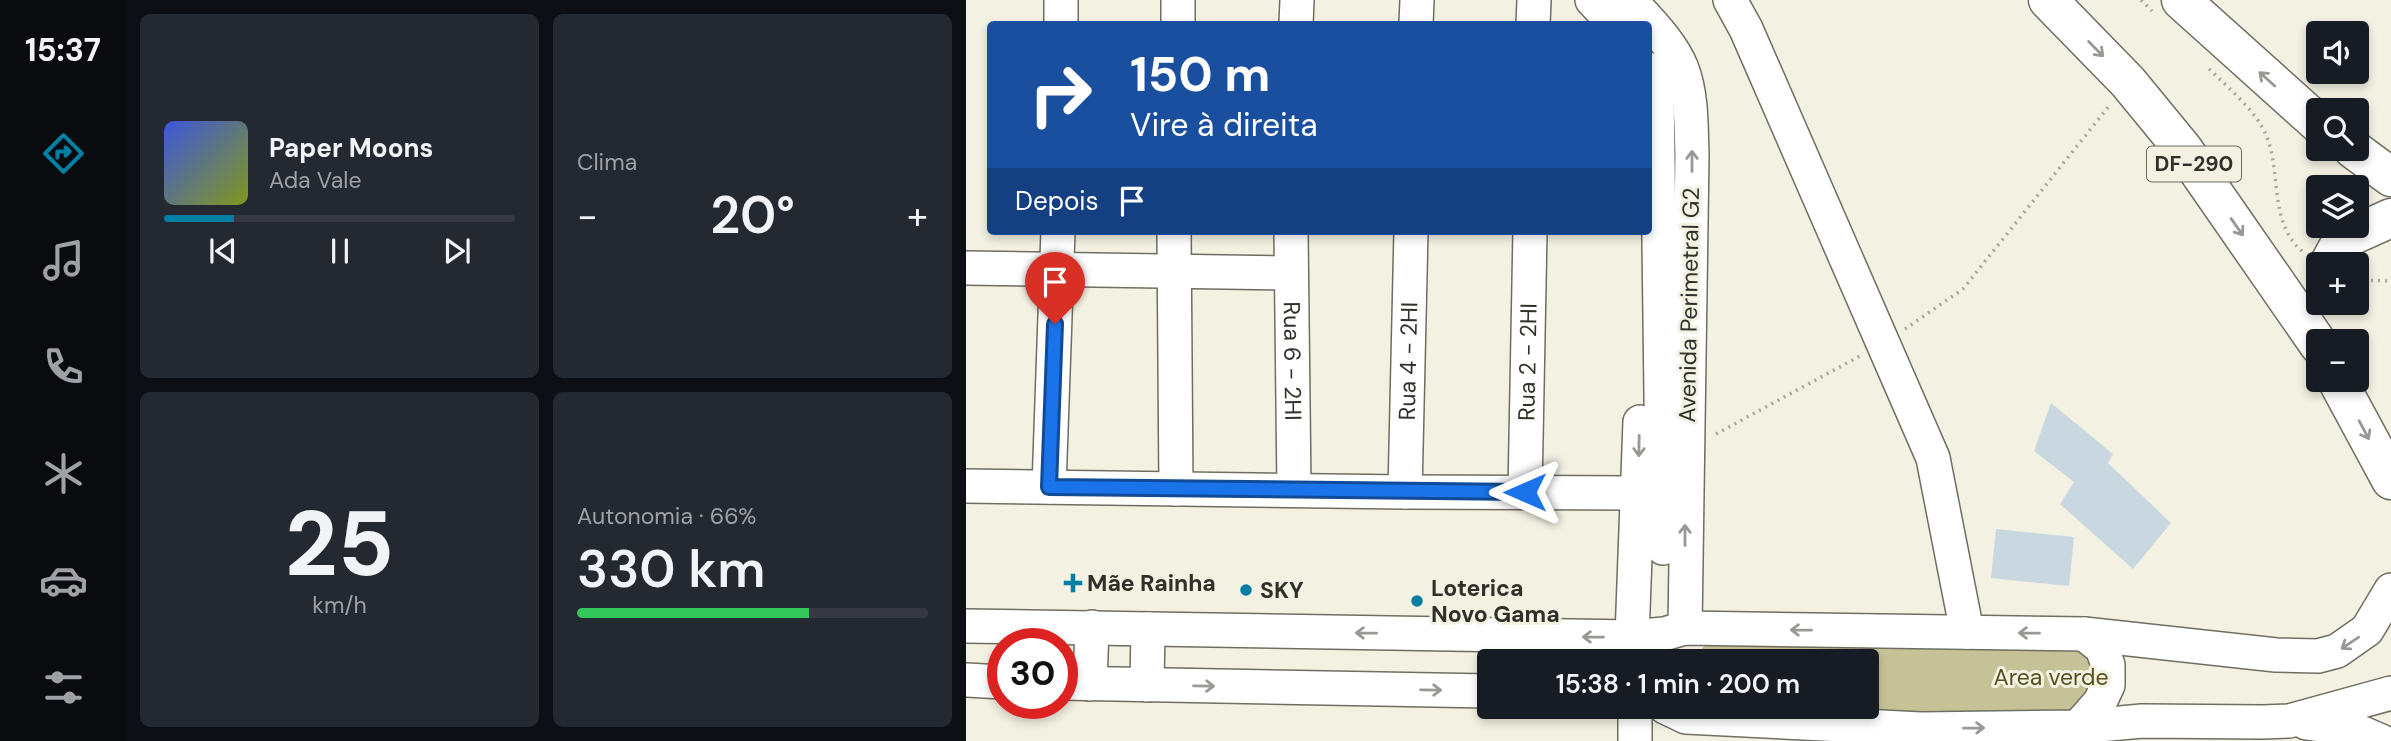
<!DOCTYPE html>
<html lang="pt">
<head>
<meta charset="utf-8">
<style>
	:root { --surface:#171b24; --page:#242831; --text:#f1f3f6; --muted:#9ea1a6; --line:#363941; --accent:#017ea4 }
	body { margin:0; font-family:"DM Sans",sans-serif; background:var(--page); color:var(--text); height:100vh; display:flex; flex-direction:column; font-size:26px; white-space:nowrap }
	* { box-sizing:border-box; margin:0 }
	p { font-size:23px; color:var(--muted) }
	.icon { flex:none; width:38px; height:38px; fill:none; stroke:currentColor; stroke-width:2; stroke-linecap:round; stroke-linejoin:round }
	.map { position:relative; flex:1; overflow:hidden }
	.panel { display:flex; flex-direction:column; gap:14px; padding:14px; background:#0d0f14; width:840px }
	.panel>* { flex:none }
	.guide { position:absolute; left:21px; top:21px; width:665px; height:214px; border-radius:7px; box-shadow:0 4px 10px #0003; background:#1a4fa0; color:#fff; overflow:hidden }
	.buttons { position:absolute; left:1340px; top:21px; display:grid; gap:14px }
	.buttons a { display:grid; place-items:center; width:63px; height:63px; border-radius:7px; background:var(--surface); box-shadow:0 4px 10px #0003; font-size:35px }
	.speed { position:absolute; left:21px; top:628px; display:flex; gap:14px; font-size:35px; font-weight:700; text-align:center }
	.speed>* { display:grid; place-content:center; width:91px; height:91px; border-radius:50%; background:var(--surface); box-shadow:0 4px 10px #0003; line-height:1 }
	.speed .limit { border:10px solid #d22; background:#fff; color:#111 }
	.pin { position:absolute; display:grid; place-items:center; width:60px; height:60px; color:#fff; margin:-72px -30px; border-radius:50% 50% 50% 0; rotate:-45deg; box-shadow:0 0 7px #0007 }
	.pin .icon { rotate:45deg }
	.me { position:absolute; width:77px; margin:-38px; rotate:270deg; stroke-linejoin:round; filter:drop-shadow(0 0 5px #0008) }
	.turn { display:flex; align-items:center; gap:24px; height:147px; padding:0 28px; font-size:32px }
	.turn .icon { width:91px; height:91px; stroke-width:2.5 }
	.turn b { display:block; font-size:49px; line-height:60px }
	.then { display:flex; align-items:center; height:66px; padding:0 28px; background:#0003; gap:14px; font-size:26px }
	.big { font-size:52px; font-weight:600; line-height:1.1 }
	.panel .tile { flex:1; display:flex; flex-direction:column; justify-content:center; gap:10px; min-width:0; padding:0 24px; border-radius:10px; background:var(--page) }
	.panel .dial { align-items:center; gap:0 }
	.dial b { font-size:91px; line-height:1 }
	.song { display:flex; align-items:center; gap:21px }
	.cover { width:84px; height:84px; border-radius:10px; background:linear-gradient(135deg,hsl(230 70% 55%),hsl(70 70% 35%)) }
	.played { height:7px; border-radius:4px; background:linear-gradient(90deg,var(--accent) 20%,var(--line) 20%) }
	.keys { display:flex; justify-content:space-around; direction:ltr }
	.heat { display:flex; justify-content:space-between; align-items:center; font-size:38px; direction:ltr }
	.charge { height:10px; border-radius:5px; background:linear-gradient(90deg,#34c759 66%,var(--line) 0) }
	.panel .tiles { flex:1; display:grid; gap:14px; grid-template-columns:repeat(2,1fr) }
	.trip { position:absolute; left:511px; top:649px; width:402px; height:70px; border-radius:7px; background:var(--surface); box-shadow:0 4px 10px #0003; font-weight:600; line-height:70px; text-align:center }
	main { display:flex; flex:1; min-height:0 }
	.dock { display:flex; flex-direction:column; width:126px; justify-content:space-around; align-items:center; background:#090b0e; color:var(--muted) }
	.dock .icon { width:49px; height:49px }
	.dock .current { color:var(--accent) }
	.dock b { font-size:32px; color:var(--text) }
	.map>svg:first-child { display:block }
	.green { fill:#c6c297 }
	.building { fill:#c9d8e0 }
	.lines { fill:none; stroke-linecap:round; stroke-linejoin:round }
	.minor-casing { stroke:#6f6e61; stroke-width:36 }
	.highway-casing { stroke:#6f6e61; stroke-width:41 }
	.path { stroke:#a8a79b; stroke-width:3.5; stroke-dasharray:2 5; stroke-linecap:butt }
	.minor { stroke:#fff; stroke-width:33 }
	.highway { stroke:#fff; stroke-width:38 }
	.oneway { stroke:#989894 }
	.route-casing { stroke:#114b97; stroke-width:18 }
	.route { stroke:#1a73e8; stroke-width:12 }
	.poi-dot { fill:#017ea4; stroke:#f2f1e2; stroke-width:2.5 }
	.labels { text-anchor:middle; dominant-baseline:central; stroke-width:6; stroke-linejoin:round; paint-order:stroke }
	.shield { fill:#f2f1e2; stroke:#6a6a61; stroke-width:2 }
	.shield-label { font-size:21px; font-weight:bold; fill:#30302a }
	.street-label { font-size:23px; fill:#30302a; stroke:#f2f1e2 }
	.poi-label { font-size:23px; font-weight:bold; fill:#30302a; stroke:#f2f1e2; text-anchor:start }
	.park-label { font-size:23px; fill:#55501e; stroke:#f2f1e2 }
</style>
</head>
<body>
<main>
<nav class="dock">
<b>15:37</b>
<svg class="icon current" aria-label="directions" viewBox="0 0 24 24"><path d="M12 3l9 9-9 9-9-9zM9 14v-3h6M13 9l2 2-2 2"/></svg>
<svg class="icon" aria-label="music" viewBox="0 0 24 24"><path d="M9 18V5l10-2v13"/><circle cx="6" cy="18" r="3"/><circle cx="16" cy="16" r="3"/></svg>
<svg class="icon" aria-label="phone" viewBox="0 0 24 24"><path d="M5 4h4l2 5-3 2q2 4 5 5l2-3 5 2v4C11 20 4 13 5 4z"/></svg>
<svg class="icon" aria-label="climate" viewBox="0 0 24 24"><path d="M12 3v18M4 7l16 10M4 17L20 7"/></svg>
<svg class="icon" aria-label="car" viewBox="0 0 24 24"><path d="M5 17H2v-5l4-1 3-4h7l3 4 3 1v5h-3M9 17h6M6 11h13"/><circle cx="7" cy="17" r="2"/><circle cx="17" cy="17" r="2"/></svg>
<svg class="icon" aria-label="filters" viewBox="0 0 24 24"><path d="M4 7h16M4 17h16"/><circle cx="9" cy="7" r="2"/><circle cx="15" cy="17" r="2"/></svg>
</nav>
<section class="panel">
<div class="tiles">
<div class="tile">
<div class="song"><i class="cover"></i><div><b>Paper Moons</b><p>Ada Vale</p></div></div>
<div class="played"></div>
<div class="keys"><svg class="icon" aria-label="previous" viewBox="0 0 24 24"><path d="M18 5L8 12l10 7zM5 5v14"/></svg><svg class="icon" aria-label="pause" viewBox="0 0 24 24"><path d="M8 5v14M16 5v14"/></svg><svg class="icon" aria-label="next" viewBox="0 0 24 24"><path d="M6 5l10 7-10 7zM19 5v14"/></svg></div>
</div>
<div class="tile"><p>Clima</p>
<div class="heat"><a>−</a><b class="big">20°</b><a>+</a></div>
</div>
<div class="tile dial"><b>25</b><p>km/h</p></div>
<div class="tile"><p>Autonomia · 66%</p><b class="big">330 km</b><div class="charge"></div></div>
</div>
</section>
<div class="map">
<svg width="1425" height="741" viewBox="0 0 1425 741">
	<rect width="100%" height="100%" fill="#f2f1e2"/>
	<path class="green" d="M 1105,638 C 1128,657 1128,668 1124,697 L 1103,716 L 758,711 L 744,707 L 901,707 L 901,662 L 729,662 L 741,640 Z"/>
	<g class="building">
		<polygon points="1085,403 1147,454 1142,463 1205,523 1167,569 1094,504 1108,482 1068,451"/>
		<polygon points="1030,529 1108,537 1103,586 1025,578"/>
	</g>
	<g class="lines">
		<defs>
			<g id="minor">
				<polyline points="626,0 649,24"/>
				<path d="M 664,0 C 682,20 706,43 716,69 C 726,95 725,127 726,155 L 719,628"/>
				<polyline points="764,0 780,29 967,458 1001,632"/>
				<polyline points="95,24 95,0"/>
				<polyline points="212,24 212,0"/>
				<polyline points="330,24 331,0"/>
				<polyline points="450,24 451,0"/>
				<polyline points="567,24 568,0"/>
				<polyline points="682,69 691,87 697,548"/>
				<polyline points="208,231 210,489"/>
				<path id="s1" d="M 325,231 L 328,490"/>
				<polyline points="0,268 324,273"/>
				<polyline points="0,486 439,492 672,493"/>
				<polyline points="83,487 92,231"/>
				<path id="s2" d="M 439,492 L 445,231"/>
				<path id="s3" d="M 559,492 L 564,231"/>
				<polyline points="0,626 666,637 698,634 719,628 1118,634 1310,655 1352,656 1371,651 1401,630 1425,590"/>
				<polyline points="666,637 674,422"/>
				<polyline points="0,680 37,682"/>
				<polyline points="96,683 523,691"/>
				<polyline points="124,684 126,627"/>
				<polyline points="181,685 182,629"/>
				<polyline points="699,707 720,717 955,729 1112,727 1176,721 1297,722 1323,721 1425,693"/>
				<polyline points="1340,723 1387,729 1415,741"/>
				<polyline points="1112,727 1134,702 1142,685 1142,665 1136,648 1118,634"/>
				<polyline points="669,741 669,707"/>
			</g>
			<g id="highway">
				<polyline points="1082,0 1162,82 1217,149 1353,345"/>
				<polyline points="1215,0 1353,124"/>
				<polyline points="1387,149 1425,177"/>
				<polyline points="1363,264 1376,240 1425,218"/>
				<polyline points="1371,380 1425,480"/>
			</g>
		</defs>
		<use href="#minor" class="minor-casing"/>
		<use href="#highway" class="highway-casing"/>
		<g class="path">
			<polyline points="1175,0 1186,11"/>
			<path d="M 1243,69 C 1258,83 1285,108 1295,125 C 1319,164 1299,219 1336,251"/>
			<polyline points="1391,280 1425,281"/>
			<polyline points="939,329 997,289 1143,106"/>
			<polyline points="750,434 894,356"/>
		</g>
		<use href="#minor" class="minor"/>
		<use href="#highway" class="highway"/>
	</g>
	<defs><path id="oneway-shaft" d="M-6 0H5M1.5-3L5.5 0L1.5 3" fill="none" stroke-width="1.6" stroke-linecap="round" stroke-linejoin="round" transform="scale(1.75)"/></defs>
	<g class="oneway">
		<use href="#oneway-shaft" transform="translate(1130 49) rotate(45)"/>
		<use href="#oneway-shaft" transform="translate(1301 79) rotate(-138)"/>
		<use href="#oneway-shaft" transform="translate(726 161) rotate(-90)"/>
		<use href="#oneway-shaft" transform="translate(1271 227) rotate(55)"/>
		<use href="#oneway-shaft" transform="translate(1398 430) rotate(62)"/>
		<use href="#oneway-shaft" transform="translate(673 446) rotate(91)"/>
		<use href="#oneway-shaft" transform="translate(719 535) rotate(-90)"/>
		<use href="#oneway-shaft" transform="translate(835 630) rotate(-179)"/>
		<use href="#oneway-shaft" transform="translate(400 633) rotate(-179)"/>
		<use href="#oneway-shaft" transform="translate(1063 633) rotate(-179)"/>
		<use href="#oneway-shaft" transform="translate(627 637) rotate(-179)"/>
		<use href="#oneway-shaft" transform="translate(1384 643) rotate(146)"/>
		<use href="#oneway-shaft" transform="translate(238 686) rotate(1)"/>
		<use href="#oneway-shaft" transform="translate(465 690) rotate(1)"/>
		<use href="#oneway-shaft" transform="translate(1008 728) rotate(-1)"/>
	</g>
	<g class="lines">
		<defs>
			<polyline id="route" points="89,324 83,487 559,492"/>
		</defs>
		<use href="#route" class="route-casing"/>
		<use href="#route" class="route"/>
	</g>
	<g class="poi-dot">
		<path d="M103.5 572.5h7v7h7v7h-7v7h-7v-7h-7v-7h7z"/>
		<circle cx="280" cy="590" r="7"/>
		<circle cx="451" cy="601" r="7"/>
	</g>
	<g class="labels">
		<rect class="shield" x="1181" y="146.5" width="94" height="35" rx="5"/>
		<g class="shield-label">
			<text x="1228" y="164">DF-290</text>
		</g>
		<g class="street-label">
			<text transform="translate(723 305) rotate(-89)">Avenida Perimetral G2</text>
			<text stroke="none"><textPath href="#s1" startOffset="130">Rua 6 - 2HI</textPath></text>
			<text stroke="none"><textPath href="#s2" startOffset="131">Rua 4 - 2HI</textPath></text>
			<text stroke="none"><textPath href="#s3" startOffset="130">Rua 2 - 2HI</textPath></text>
		</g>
		<g class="poi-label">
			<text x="121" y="583">Mãe Rainha</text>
			<text x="465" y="588">Loterica<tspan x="465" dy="26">Novo Gama</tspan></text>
			<text x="294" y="590">SKY</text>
		</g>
		<g class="park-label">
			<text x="1085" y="677">Area verde</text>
		</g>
	</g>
</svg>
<div class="buttons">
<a><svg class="icon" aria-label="sound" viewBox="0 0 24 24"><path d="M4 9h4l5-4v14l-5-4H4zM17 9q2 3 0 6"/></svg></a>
<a><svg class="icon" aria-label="search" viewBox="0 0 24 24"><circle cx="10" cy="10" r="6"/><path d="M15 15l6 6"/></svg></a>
<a><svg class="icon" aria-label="layers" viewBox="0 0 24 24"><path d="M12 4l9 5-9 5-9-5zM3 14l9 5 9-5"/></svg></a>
<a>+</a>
<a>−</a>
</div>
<div class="speed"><div class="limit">30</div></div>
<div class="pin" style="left:89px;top:324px;background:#d93025"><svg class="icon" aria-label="arrive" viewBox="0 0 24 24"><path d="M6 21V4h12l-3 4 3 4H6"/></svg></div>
<svg class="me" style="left:559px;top:492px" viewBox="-20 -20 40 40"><path d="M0-17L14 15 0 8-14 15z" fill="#1a73e8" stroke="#fff" stroke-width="4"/></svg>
<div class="trip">15:38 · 1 min · 200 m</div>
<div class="guide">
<div class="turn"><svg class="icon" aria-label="right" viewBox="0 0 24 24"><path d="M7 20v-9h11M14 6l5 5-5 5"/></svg><div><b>150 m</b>Vire à direita</div></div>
<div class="then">Depois<svg class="icon" aria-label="arrive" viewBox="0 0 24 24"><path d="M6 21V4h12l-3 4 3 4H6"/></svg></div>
</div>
</div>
</main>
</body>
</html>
